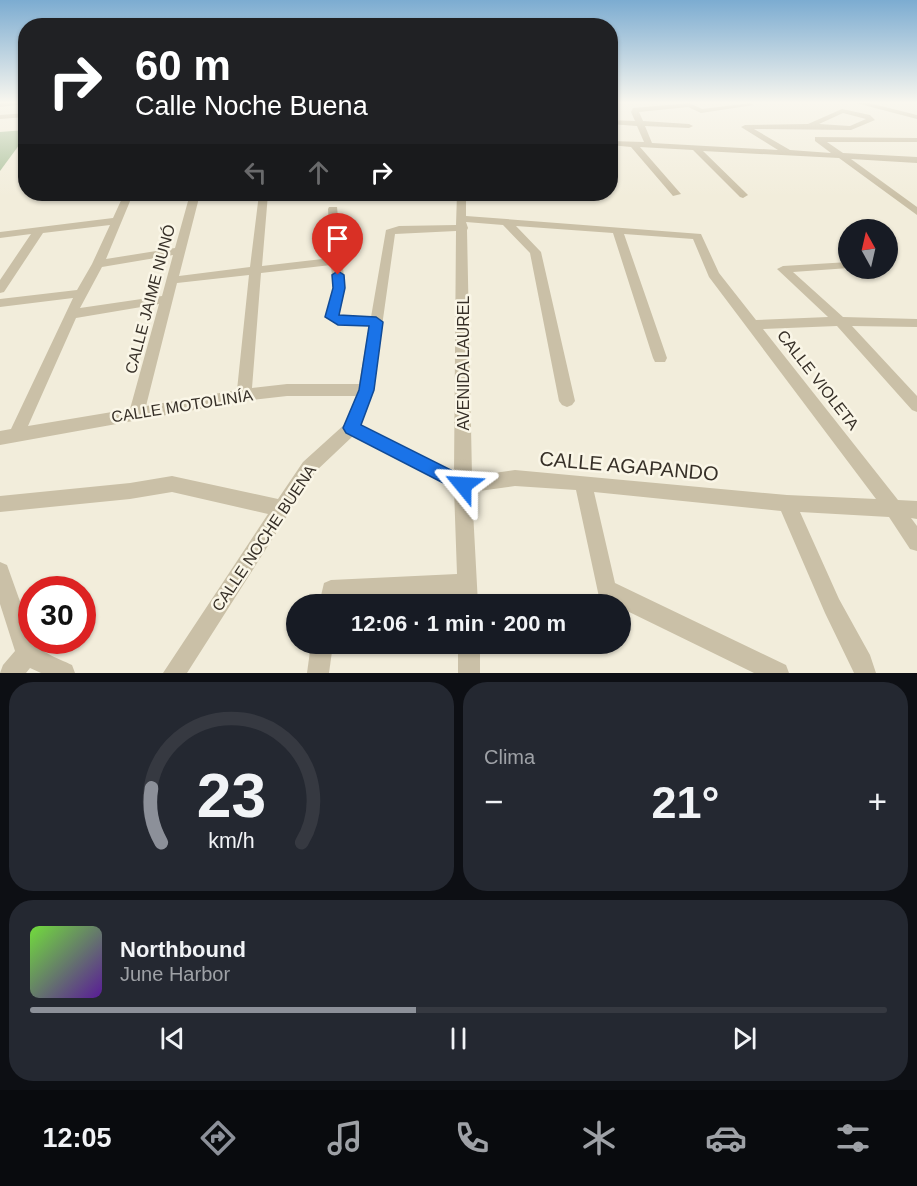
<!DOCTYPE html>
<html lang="es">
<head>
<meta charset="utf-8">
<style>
	:root { --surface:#171b24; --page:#242831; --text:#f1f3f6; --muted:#9ea1a6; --line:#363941; --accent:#8c9099 }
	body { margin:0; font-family:Helvetica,sans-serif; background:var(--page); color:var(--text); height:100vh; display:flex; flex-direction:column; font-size:22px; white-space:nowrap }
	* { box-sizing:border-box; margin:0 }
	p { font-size:20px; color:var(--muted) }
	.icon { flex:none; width:33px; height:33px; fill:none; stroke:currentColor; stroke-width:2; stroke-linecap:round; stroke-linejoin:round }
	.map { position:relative; height:673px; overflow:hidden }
	.drawer { display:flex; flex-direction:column; gap:9px; padding:9px; background:#0d0f14; flex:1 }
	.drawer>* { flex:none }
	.guide { position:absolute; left:18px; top:18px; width:600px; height:183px; border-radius:24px; box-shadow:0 2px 4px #0004; background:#202124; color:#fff; overflow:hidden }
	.needle { width:39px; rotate:352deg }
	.controls { position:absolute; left:838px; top:219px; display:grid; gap:12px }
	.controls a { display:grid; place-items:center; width:60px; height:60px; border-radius:50%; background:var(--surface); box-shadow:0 2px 4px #0004; font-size:30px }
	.speed { position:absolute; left:18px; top:576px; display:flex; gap:12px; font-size:30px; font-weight:700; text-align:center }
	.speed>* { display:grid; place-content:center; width:78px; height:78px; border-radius:50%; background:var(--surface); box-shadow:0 2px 4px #0004; line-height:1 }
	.speed .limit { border:9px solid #d22; background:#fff; color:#111 }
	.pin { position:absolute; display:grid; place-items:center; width:51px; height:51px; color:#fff; margin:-62px -26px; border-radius:50% 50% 50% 0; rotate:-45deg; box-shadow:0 0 6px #0007 }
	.pin .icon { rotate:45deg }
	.me { position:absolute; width:66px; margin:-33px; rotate:297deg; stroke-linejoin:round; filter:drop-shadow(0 0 4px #0008) }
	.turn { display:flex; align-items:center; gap:21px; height:126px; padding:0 18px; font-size:27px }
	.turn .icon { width:78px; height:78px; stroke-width:2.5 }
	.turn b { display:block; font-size:42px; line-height:51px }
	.lanes { display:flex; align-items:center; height:57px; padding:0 18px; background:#0003; justify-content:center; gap:30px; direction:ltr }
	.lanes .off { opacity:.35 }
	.big { font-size:45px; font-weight:700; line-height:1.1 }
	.drawer .card { flex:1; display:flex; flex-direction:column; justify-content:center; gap:9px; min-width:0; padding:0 21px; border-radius:24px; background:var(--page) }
	.drawer .dial { align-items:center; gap:0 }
	.dial svg { height:156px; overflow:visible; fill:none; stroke:var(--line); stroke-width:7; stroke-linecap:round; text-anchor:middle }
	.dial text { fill:var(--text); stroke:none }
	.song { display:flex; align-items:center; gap:18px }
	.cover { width:72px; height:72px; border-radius:9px; background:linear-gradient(135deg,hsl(100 70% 55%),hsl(270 70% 35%)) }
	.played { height:6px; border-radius:3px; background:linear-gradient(90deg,var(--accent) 45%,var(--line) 45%) }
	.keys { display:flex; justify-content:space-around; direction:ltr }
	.heat { display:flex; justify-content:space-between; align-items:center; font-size:33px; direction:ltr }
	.drawer .tiles { flex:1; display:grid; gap:9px; grid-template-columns:1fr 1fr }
	.card:last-child { grid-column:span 2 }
	.trip { position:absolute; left:286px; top:594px; width:345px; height:60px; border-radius:30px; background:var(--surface); box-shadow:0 2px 4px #0004; font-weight:700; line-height:60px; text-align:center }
	.dock { display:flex; height:96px; justify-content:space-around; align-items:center; background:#090b0e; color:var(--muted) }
	.dock .icon { width:42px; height:42px }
	.dock .active { color:var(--accent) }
	.dock b { font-size:27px; color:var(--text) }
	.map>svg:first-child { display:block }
	.green { fill:#abc19b }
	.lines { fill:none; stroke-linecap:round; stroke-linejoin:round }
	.minor { fill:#cac0a7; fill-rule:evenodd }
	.route { fill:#1a73e8; stroke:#114b97; stroke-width:1.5 }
	.labels { text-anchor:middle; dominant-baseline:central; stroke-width:5; stroke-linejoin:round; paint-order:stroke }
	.street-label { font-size:16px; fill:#373028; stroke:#faf6e7 }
	.near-street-label { font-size:20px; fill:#373028; stroke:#faf6e7 }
</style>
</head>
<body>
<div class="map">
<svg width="917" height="673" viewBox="0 0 917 673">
	<rect width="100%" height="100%" fill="#f2eddb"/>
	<polygon class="green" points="25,130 25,137 0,171 0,132"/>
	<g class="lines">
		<g class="minor">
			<polygon points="26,102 26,104 0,107 0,103"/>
			<polygon points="852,102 865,102 917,115 917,119"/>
			<path d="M 689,103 L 702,109 L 750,103 L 754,105 L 701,113 L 688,107 L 639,112 L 643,121 L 689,124 L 693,126 L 689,128 L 645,126 L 652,143 L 778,150 L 741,127 L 745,125 L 808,124 L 842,109 L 870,115 L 875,120 L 851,130 L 754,129 L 790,150 L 831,153 L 815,141 L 815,137 L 917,138 L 917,142 L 827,142 L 843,153 L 917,157 L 917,163 L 851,159 L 917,207 L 917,215 L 839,158 L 703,151 L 746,193 L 748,195 L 743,198 L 740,197 L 693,150 L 640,147 L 681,194 L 673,196 L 631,147 L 610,145 L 610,141 L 644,142 L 637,126 L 610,124 L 610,120 L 635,121 L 631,112 L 633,108 ZM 843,113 L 866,119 L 850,126 L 819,124 Z"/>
			<polygon points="26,113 26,117 0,119 0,115"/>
			<path d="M 124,194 L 133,194 L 106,259 L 175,248 L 190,194 L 200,194 L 179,276 L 250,267 L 259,194 L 268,194 L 262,266 L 331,258 L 328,209 L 329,207 L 337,207 L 345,288 L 339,315 L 341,317 L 371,317 L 386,230 L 399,226 L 456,225 L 457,194 L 466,194 L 466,216 L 701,234 L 719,273 L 756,320 L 828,317 L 777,269 L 783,266 L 849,262 L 849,268 L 793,272 L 843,317 L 917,319 L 917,327 L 852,326 L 917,396 L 917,412 L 912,410 L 837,326 L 763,329 L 898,500 L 917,501 L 917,519 L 911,518 L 917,526 L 917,551 L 910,549 L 889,517 L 800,512 L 839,599 L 870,655 L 876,673 L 854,673 L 825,613 L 781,511 L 594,492 L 615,583 L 786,665 L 789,673 L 754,673 L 621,608 L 621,604 L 614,604 L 599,597 L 576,490 L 515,486 L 472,492 L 478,604 L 458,604 L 457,595 L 340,600 L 339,604 L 319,604 L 324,583 L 331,580 L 457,574 L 454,489 L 353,436 L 315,472 L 187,673 L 163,673 L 268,514 L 172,492 L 130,499 L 0,512 L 0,496 L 130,483 L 172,476 L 278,499 L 303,462 L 345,424 L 356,396 L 287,396 L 244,401 L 0,445 L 0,431 L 11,429 L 73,298 L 0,307 L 0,299 L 77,290 L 92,264 L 110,225 L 43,233 L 4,292 L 0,293 L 0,280 L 31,234 L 0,238 L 0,232 L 113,218 ZM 466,222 L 503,225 L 530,253 L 559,401 L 562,405 L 567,407 L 572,405 L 575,401 L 541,252 L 516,226 L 613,233 L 653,358 L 655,362 L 665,362 L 667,358 L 624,234 L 693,239 L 709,277 L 876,499 L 787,495 L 515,470 L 472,476 L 467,230 L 468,228 ZM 456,231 L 454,472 L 360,425 L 373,390 L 395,234 ZM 173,255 L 162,296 L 80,308 L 102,267 ZM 331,265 L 333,288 L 326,317 L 338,325 L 369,326 L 359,384 L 287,384 L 252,388 L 261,273 ZM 249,275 L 237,390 L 146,406 L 177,283 ZM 159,304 L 130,409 L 28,426 L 76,318 Z"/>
			<path d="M 0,562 L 7,565 L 32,635 C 32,650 58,658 72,665 L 75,673 L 41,673 L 30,668 L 26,673 L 0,673 L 3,665 L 15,651 L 0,604 Z"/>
			<polygon points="311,644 333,644 329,673 307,673"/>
			<rect x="458" y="644" width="22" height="29"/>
		</g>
	</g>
	<linearGradient id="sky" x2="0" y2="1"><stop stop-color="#7cacd1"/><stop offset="0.52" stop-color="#f9f7ef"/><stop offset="1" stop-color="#f9f7ef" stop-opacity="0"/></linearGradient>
	<rect width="917" height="197" fill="url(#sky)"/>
	<polygon class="route" points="338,271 344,275 345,288 339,315 376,317 383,322 374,390 361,425 469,479 472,485 469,490 463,493 457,490 346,433 343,428 359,390 369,326 338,325 325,317 333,288 332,275"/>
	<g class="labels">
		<g class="street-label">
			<text transform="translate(150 299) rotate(-75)">CALLE JAIME NUNÓ</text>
			<text transform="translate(463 363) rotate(-90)">AVENIDA LAUREL</text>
			<text transform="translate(818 380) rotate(52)">CALLE VIOLETA</text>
			<text transform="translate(182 406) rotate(-9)">CALLE MOTOLINÍA</text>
			<text transform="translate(264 538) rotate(-56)">CALLE NOCHE BUENA</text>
		</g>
		<g class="near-street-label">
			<text transform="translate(629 466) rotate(5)">CALLE AGAPANDO</text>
		</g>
	</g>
</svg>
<div class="controls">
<a><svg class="needle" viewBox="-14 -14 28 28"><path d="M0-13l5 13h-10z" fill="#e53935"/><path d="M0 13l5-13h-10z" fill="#9ea1a6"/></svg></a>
</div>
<div class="speed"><div class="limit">30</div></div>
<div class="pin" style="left:338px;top:275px;background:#d93025"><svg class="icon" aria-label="arrive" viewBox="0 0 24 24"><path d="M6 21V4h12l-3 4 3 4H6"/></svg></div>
<svg class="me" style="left:463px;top:485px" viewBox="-20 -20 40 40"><path d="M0-17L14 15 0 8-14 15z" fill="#1a73e8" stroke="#fff" stroke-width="4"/></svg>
<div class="trip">12:06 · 1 min · 200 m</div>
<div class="guide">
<div class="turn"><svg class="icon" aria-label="right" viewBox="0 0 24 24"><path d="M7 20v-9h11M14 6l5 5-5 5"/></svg><div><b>60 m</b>Calle Noche Buena</div></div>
<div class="lanes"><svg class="icon off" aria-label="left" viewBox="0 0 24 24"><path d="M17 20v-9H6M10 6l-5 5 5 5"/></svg><svg class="icon off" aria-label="ahead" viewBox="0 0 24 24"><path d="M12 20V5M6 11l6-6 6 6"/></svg><svg class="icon" aria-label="right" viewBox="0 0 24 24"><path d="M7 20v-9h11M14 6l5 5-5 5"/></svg></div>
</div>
</div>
<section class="drawer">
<div class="tiles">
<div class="card dial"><svg viewBox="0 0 100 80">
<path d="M14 69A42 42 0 1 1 86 69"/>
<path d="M14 69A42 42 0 0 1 9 41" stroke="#8c9099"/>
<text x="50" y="56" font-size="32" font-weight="700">23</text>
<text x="50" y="72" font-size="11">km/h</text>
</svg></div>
<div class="card"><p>Clima</p>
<div class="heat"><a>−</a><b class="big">21°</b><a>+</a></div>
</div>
<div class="card">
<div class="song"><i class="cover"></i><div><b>Northbound</b><p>June Harbor</p></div></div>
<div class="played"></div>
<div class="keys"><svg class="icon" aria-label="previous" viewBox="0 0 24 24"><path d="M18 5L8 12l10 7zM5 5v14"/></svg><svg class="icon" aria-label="pause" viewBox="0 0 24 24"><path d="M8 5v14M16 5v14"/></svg><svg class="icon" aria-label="next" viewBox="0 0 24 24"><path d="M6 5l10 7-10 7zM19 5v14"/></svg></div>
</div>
</div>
</section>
<nav class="dock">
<b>12:05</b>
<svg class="icon active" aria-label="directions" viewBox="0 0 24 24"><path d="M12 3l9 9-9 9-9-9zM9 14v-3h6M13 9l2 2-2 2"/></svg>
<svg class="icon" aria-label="music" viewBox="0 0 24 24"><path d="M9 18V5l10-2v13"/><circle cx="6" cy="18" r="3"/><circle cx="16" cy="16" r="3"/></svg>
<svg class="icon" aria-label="phone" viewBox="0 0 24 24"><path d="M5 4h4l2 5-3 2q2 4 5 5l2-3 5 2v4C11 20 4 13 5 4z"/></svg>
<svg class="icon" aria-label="climate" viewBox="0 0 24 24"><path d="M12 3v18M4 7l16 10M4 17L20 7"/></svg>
<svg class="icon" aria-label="car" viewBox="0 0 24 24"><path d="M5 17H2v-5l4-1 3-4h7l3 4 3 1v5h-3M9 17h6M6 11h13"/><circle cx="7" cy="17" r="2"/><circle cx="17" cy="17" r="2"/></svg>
<svg class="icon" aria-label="filters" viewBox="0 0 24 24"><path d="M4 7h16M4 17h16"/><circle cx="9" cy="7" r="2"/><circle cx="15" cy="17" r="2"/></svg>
</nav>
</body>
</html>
